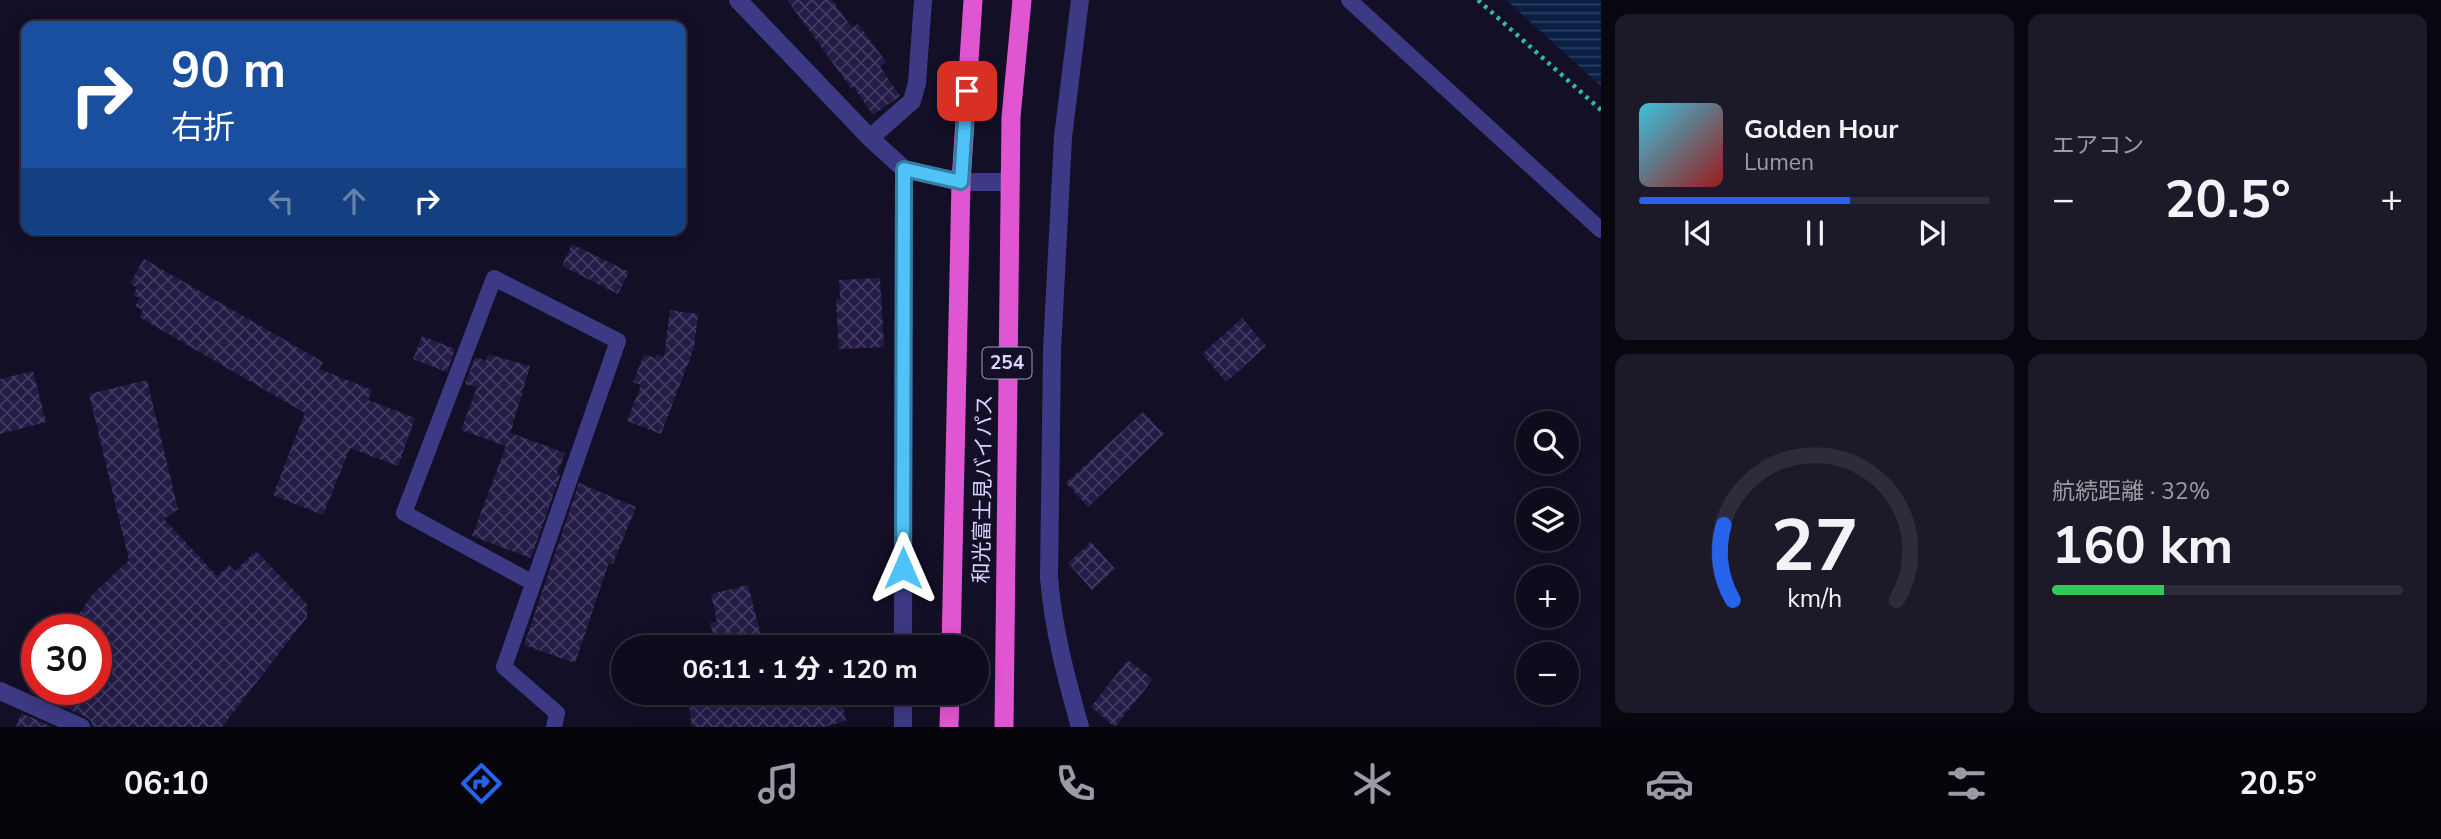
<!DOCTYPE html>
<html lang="ja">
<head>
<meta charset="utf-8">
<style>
	:root { --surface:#0e0b1c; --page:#1c1929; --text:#f1f3f6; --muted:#9b9ba3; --line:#2e2b3b; --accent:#2563eb }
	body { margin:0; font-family:"Nunito Sans","Noto Sans JP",sans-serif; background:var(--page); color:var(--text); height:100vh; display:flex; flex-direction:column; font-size:26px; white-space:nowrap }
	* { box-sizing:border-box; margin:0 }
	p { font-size:23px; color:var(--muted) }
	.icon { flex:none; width:38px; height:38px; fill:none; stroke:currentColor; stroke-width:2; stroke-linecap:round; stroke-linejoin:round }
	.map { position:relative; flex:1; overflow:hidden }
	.panel { display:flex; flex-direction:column; gap:14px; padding:14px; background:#08060f; width:840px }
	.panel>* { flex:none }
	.top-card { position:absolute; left:21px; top:21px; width:665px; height:214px; border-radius:14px; box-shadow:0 4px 18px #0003,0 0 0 2px var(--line); background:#1a4fa0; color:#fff; overflow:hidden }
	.controls { position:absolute; left:1516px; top:411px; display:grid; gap:14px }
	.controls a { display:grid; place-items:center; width:63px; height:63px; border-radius:50%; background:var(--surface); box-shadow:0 4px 18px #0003,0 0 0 2px var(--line); font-size:35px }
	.speed { position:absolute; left:21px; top:614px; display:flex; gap:14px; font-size:35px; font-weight:700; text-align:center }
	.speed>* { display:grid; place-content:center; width:91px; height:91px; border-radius:50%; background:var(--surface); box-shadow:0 4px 18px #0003,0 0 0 2px var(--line); line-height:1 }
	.speed .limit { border:10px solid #d22; background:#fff; color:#111 }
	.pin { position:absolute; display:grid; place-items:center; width:60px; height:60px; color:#fff; margin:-30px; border-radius:14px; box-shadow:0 4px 10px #0006 }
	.me { position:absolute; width:77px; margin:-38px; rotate:0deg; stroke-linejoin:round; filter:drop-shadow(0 0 5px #0008) }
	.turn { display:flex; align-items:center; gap:24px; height:147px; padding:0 35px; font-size:32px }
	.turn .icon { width:91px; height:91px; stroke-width:2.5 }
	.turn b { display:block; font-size:49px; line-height:60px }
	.lanes { display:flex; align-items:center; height:66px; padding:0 35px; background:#0003; justify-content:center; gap:35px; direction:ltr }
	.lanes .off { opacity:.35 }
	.big { font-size:52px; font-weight:700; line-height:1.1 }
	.panel .widget { flex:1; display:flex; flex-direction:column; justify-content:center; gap:10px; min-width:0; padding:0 24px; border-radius:14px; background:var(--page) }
	.panel .dial { align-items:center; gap:0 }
	.dial svg { height:182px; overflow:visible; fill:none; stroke:var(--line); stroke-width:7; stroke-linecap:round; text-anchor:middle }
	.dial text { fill:var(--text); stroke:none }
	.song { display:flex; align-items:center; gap:21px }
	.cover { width:84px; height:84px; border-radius:10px; background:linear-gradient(135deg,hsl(190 70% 55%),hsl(0 70% 35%)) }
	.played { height:7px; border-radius:4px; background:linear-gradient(90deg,var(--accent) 60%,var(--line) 60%) }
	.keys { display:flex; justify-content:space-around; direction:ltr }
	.heat { display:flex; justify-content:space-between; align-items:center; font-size:38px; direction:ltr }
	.charge { height:10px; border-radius:5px; background:linear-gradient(90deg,#34c759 32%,var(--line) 0) }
	.panel .tiles { flex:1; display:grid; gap:14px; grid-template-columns:repeat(2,1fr) }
	.trip { position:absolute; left:611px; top:635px; width:378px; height:70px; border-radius:35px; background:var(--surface); box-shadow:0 4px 18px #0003,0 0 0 2px var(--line); font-weight:700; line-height:70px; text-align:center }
	.tab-bar { display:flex; height:112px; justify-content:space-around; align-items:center; background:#06040b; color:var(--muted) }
	.tab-bar .icon { width:49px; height:49px }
	.tab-bar .on { color:var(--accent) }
	.tab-bar b { font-size:32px; color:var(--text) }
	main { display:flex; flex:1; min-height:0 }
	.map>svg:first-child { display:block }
	.water { fill:url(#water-rules) }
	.building { fill:url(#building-cross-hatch) }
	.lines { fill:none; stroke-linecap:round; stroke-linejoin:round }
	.path { stroke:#2fb8b0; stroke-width:4.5; stroke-dasharray:3.5 5; stroke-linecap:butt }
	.service { stroke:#3d3a85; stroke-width:16 }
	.minor { stroke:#3d3a85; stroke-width:18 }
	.tertiary { stroke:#3d3a85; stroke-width:18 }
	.trunk { stroke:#e055d1; stroke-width:19 }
	.route-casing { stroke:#337fa1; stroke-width:18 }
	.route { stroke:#4fc3f7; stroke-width:12 }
	.labels { text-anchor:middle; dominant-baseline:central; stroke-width:7; stroke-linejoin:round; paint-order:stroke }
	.shield { fill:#130f26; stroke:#9e99be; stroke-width:2 }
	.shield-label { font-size:19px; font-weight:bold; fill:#d9d4ff }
	.street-label { font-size:21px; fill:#d9d4ff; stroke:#130f26 }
</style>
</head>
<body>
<main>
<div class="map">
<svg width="1601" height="727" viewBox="0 0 1601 727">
	<defs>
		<pattern id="water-rules" width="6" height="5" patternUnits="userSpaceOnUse" patternTransform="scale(1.75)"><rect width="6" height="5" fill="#0a1f44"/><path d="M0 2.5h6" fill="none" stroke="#2d3f60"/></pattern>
		<pattern id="building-cross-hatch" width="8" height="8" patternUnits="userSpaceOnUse" patternTransform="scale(1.75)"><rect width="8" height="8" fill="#241b47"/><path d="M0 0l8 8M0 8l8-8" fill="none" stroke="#433b63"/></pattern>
	</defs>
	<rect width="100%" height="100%" fill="#130f26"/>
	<polygon class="water" points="1506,0 1601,0 1601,86"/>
	<g class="building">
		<polygon points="787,0 832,0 852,28 858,24 886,62 880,67 900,96 873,115 853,86 851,88"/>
		<polygon points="572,244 629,272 618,294 562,266"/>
		<polygon points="144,259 323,362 319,369 372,390 368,400 415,418 398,466 350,448 323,515 273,495 305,413 139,317 143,310 135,306 140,298 133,295 137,288 130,283"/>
		<polygon points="880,278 884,347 839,349 836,299 840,299 839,280"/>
		<polygon points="670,310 698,314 694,348 661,434 627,421 641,385 633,382 644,354 655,358 656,354 664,357"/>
		<polygon points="1242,318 1266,346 1226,382 1202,354"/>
		<polygon points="422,336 455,349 447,372 413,359"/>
		<polygon points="488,354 530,366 508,441 511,433 565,453 557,474 560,476 531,558 472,536 506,446 461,430 477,387 465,384 475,357 486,361"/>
		<polygon points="33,371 46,422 0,434 0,379"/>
		<polygon points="147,380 178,509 164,519 217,576 229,565 235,571 256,551 307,604 307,617 222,727 92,727 91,721 86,717 29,692 30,690 96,690 96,630 68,630 92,595 129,560 89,394"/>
		<polygon points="1143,412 1164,434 1088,507 1066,483"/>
		<polygon points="579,483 636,507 613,564 609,562 575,663 524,645"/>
		<polygon points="1091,542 1115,569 1092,590 1068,563"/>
		<polygon points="748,585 764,648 717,648 710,623 717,621 711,594"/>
		<polygon points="1128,660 1153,679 1115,727 1091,707"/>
		<polygon points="793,693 840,693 846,721 824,727 692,727 689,705"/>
		<polygon points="21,713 53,727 16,727"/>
	</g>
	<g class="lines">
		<polyline class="path" points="1478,0 1601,110"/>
		<g class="service">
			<polyline points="1349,0 1601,230"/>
			<polyline points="533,583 404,513 494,278 618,341 504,667 557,713 554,727"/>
		</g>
		<g class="minor">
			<polyline points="870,138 912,101 917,83 923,0"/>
			<polyline points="903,648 904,169"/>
			<polyline points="0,691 81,727"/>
			<polyline points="903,727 903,693"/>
			<path d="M 1080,727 C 1066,677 1053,629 1049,577 L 1052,351 L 1063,137 L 1080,0"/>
		</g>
		<polyline class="tertiary" points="738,0 870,138 904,169 961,182 1009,182"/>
		<g class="trunk">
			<polyline points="951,648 961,182 973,0"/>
			<polyline points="949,727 950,693"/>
			<polyline points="1004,727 1011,117 1022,0"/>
		</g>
	</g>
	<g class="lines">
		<defs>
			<polyline id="route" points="903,568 904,169 961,182 967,91"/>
		</defs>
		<use href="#route" class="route-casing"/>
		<use href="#route" class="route"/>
	</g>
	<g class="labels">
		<rect class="shield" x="982.5" y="347.5" width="49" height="31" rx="5"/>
		<g class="shield-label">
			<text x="1007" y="363">254</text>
		</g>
		<g class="street-label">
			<text transform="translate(983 489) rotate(-89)">和光富士見バイパス</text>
		</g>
	</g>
</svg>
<div class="controls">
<a><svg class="icon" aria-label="search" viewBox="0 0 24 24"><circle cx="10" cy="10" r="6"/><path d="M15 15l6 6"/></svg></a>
<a><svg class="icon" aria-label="layers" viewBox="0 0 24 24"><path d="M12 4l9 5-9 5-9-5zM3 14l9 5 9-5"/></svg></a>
<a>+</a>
<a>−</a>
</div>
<div class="speed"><div class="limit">30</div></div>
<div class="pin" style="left:967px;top:91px;background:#d93025"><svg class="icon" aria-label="arrive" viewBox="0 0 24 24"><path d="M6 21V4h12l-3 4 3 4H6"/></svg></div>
<svg class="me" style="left:903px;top:568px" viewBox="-20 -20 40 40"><path d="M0-17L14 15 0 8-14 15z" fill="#4fc3f7" stroke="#fff" stroke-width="4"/></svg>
<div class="trip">06:11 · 1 分 · 120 m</div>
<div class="top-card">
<div class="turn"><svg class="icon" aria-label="right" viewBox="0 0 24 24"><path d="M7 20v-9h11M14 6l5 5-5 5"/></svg><div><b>90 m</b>右折</div></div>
<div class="lanes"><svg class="icon off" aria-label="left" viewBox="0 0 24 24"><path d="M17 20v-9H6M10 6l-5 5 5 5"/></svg><svg class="icon off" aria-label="ahead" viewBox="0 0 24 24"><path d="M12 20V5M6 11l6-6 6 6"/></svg><svg class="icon" aria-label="right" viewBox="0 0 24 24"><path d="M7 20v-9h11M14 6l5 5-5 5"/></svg></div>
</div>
</div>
<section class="panel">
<div class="tiles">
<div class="widget">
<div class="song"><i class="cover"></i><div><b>Golden Hour</b><p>Lumen</p></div></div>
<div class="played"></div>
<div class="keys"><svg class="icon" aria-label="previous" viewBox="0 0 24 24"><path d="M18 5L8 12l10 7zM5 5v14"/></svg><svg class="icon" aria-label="pause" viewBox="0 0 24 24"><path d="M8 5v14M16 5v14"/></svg><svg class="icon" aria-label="next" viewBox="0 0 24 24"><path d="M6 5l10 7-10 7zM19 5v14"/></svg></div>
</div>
<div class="widget"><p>エアコン</p>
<div class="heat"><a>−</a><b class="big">20.5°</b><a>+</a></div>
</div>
<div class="widget dial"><svg viewBox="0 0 100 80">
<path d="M14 69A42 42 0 1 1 86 69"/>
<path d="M14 69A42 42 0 0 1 10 36" stroke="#2563eb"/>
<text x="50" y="56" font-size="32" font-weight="700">27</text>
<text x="50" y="72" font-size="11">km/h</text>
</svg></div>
<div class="widget"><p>航続距離 · 32%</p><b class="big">160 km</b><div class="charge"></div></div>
</div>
</section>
</main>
<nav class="tab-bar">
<b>06:10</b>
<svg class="icon on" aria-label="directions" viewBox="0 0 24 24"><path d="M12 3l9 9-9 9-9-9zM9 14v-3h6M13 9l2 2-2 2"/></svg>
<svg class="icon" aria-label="music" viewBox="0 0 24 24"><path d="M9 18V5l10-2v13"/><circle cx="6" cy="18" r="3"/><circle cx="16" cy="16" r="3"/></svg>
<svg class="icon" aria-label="phone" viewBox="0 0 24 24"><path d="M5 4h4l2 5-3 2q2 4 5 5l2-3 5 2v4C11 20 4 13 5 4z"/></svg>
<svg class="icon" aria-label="climate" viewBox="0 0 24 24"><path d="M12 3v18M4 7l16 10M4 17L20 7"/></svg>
<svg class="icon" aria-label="car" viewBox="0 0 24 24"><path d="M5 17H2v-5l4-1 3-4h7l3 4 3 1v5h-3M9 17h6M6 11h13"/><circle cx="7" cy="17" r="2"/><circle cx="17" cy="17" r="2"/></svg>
<svg class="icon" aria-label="filters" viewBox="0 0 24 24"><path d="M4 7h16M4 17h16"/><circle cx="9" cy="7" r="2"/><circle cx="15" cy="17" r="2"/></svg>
<b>20.5°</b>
</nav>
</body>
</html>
